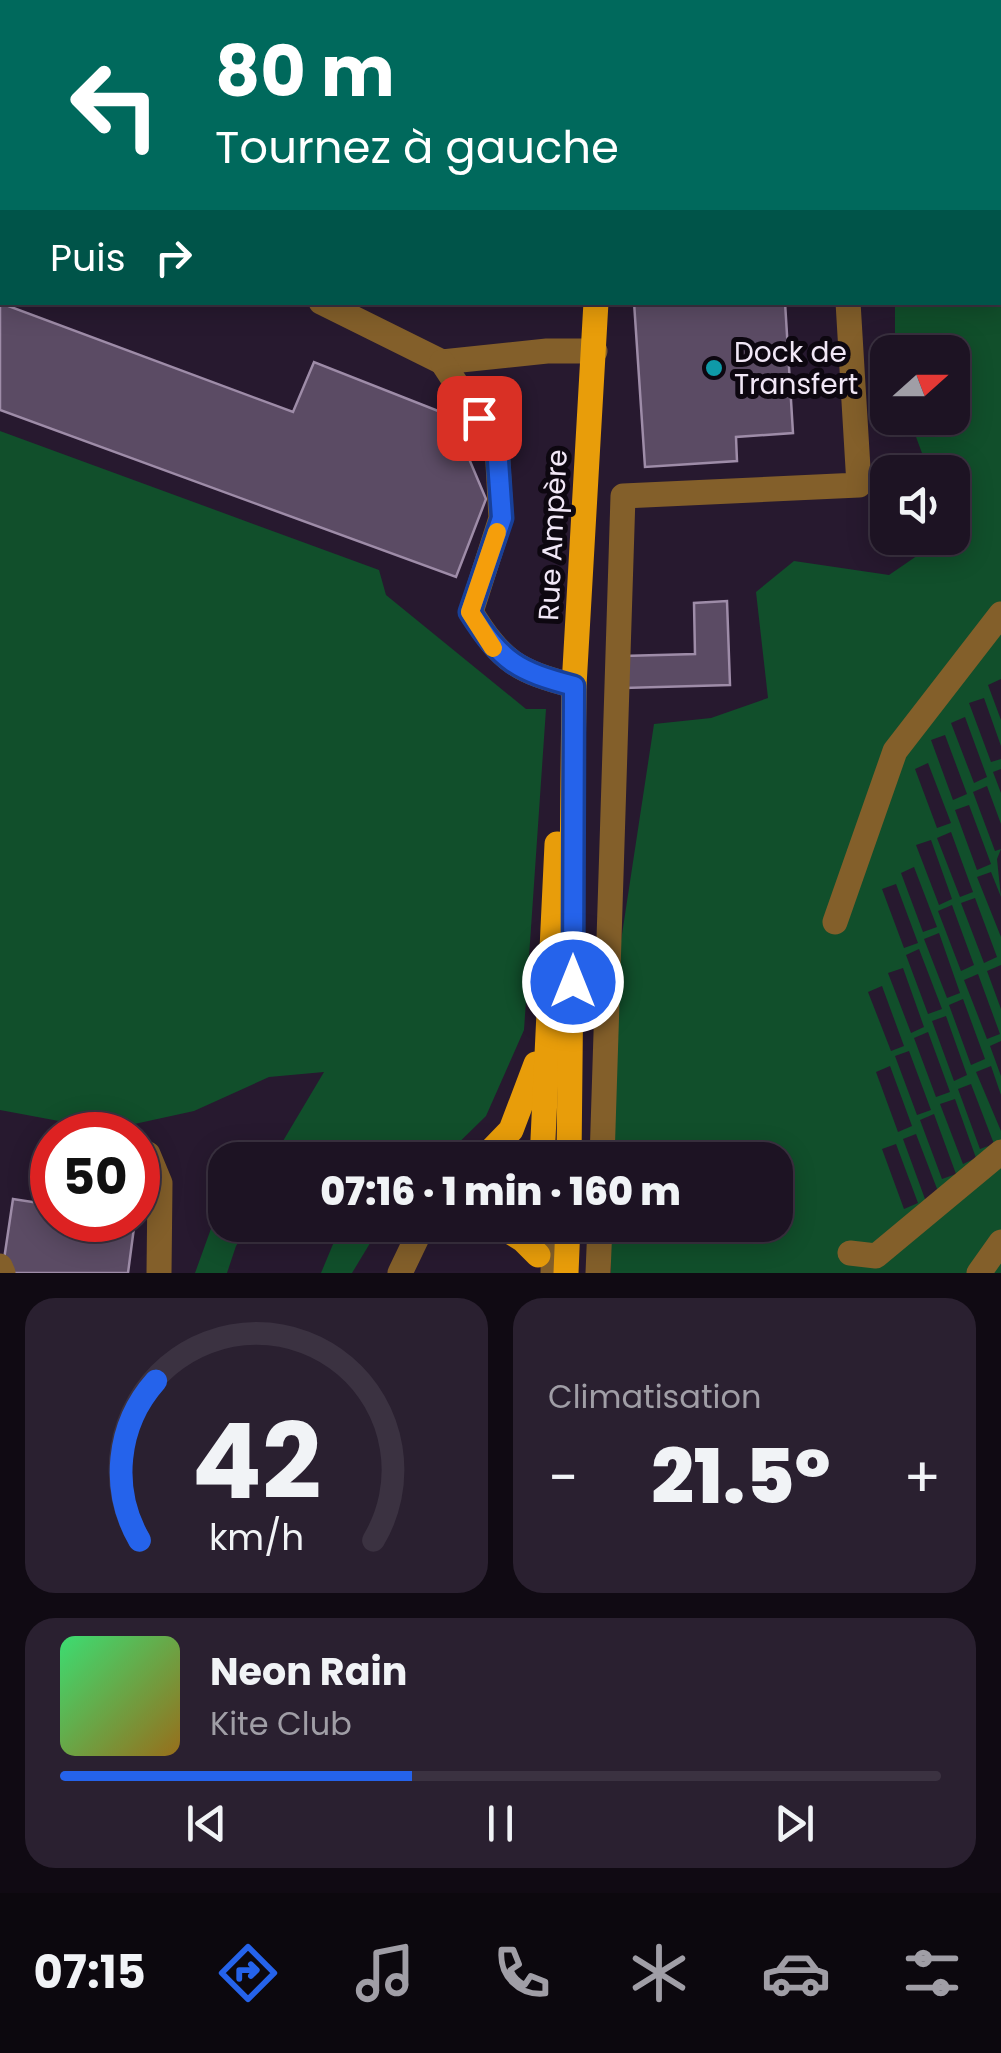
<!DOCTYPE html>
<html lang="fr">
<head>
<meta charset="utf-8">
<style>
	:root { --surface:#1d1323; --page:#2a2030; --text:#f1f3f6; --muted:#a09ea6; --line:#3b3241; --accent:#2563eb }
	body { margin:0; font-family:Poppins,sans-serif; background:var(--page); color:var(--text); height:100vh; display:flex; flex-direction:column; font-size:38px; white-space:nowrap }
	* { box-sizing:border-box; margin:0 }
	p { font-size:32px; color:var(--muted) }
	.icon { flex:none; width:55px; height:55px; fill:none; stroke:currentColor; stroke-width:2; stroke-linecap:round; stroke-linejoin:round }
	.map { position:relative; height:1273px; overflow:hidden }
	.drawer { display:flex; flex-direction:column; gap:25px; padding:25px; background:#100a13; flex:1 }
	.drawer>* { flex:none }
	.guide { position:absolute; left:0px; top:0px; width:1002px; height:305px; box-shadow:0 5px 25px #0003,0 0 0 2px var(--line); background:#00695c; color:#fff; overflow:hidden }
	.needle { width:65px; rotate:69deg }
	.controls { position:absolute; left:870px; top:335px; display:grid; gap:20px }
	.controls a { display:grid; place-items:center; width:100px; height:100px; border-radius:20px; background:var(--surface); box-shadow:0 5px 25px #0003,0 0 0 2px var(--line); font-size:50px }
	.speed { position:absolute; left:30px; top:1112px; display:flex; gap:20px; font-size:50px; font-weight:700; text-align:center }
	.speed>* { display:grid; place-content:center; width:130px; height:130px; border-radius:50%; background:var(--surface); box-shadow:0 5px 25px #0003,0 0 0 2px var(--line); line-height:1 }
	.speed .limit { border:15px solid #d22; background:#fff; color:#111 }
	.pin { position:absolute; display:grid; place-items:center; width:85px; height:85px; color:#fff; margin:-42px; border-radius:20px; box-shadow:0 5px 15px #0006 }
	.me { position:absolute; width:110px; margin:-55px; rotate:0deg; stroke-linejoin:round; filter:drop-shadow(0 0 8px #0008) }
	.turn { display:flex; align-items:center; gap:35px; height:210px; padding:0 50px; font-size:45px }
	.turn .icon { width:130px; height:130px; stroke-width:2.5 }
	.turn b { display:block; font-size:70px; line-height:85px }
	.then { display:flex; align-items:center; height:95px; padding:0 50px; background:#0003; gap:20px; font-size:38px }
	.big { font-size:75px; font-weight:800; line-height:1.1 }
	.drawer .card { flex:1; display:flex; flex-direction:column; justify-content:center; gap:15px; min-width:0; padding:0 35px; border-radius:30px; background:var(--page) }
	.drawer .dial { align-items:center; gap:0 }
	.dial svg { height:260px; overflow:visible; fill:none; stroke:var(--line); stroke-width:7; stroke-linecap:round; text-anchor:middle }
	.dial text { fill:var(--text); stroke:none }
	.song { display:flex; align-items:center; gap:30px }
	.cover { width:120px; height:120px; border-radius:15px; background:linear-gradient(135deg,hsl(140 70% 55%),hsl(40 70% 35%)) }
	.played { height:10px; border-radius:5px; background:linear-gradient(90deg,var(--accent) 40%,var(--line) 40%) }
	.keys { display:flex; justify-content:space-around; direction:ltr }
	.heat { display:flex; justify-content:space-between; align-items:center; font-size:55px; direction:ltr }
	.drawer .tiles { flex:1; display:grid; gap:25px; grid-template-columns:1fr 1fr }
	.card:last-child { grid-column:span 2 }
	.trip { position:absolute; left:208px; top:1142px; width:585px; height:100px; border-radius:30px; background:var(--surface); box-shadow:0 5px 25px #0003,0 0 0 2px var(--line); font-weight:800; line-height:100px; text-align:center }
	.dock { display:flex; height:160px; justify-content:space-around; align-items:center; background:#0c080e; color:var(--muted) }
	.dock .icon { width:70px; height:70px }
	.dock .selected { color:var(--accent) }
	.dock b { font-size:45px; color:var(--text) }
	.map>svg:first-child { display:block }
	.green { fill:#114f2b; fill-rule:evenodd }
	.building { fill:#5b4b64; stroke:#9e8ca8; stroke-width:2.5 }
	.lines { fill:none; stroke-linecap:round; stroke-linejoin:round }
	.minor { stroke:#835f2a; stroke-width:25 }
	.major { stroke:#e89d0a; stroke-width:25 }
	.route-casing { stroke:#184099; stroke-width:25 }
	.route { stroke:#2563eb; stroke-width:18 }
	.slow { stroke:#f59e0b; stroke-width:18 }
	.culture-dot { fill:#0f9aa8; stroke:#0d0710; stroke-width:4 }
	.labels { text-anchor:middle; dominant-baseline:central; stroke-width:10; stroke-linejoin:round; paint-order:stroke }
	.poi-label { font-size:28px; fill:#f1e7f6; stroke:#0d0710; text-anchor:start }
	.street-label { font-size:28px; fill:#f1e7f6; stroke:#0d0710 }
</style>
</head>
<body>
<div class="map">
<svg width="1001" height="1273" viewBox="0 0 1001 1273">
	<rect width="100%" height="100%" fill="#27192f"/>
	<g class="green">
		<polygon points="0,0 233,0 2,2 0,208"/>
		<path d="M 1001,140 L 1001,679 L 988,685 L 1001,720 L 1001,746 L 984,698 L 969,703 L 991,762 L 1001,759 L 1001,769 L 993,772 L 1001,793 L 1001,824 L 987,786 L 973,792 L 995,851 L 1001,849 L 997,859 L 1001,897 L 991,872 L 977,877 L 1001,937 L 1001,965 L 987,971 L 1001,1009 L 1001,1041 L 990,1046 L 1001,1076 L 1001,1095 L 991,1066 L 976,1072 L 1001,1131 L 1001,1273 L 611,1273 L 611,1225 L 775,1225 L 775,1160 L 611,1160 L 612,1000 L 654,724 L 711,718 L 768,698 L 756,592 L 794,561 L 889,575 L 943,538 L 952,538 L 952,472 L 929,472 L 909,418 L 952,418 L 952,352 L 895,352 L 895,303 L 1000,302 ZM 965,717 L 987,777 L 974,783 L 951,723 ZM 945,735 L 967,794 L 953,800 L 931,740 ZM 928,763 L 951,823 L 937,828 L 915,769 ZM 969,805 L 991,864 L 977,870 L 955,810 ZM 951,832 L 973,892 L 960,897 L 937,838 ZM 931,840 L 952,899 L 939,905 L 916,845 ZM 914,867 L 937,927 L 923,932 L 901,873 ZM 896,884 L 918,943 L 904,948 L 882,889 ZM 975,898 L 997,957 L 984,963 L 961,903 ZM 952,905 L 974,965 L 961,971 L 938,911 ZM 939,933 L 960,993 L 947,998 L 924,939 ZM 919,949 L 942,1009 L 928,1014 L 906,955 ZM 903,968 L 924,1027 L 911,1033 L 888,973 ZM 978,974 L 1000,1034 L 987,1039 L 964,980 ZM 882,986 L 904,1046 L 891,1051 L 868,992 ZM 963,999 L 985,1059 L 971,1065 L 949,1005 ZM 946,1016 L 967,1075 L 954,1081 L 932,1021 ZM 928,1032 L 950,1092 L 936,1097 L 914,1038 ZM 909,1051 L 931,1110 L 917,1115 L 895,1056 ZM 890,1066 L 912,1126 L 898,1132 L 876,1072 ZM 971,1084 L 994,1144 L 980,1149 L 958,1089 ZM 955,1099 L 976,1158 L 963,1164 L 940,1104 ZM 934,1114 L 956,1174 L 942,1179 L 920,1120 ZM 916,1134 L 939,1194 L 925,1199 L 903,1139 ZM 896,1144 L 918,1203 L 904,1209 L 882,1149 Z"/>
		<polygon points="0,431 379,570 386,595 526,709 546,709 524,1030 486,1116 441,1160 374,1160 376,1153 332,1141 306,1160 266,1160 280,1146 324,1072 269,1077 194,1111 107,1130 0,1110"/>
		<polygon points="225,1203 225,1225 250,1225 236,1246 227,1273 195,1273 217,1212"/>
		<polygon points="341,1225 381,1225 352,1273 321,1273"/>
	</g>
	<g class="building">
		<polygon points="634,302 785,302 793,433 736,437 737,461 645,467"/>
		<polygon points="0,303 293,412 314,362 451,416 486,499 456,577 0,410"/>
		<polygon points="727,601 730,685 624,688 623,656 695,654 694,603"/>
		<polygon points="13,1199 52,1205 52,1220 135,1220 128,1273 2,1273"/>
	</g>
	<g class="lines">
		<g class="minor">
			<polyline points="564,0 565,2"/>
			<polyline points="665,0 668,2"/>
			<polyline points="756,0 760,2"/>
			<polyline points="1000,156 1001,155"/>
			<polyline points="0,241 2,240"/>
			<polyline points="321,302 442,362 547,351 595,351"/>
			<path d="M 442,362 L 497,446 L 501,518 L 471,612 C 502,662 517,671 574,686"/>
			<polyline points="835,922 895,751 1001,614"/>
			<polyline points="148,1154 160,1183 159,1273"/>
			<polyline points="602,1160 623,496 859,485 848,302"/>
			<polyline points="850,1253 876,1256 1001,1152"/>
			<polyline points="0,1266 3,1273"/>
			<polyline points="400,1273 423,1225"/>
			<polyline points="553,1273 554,1225"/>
			<polyline points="598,1273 600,1225"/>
			<polyline points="979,1273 1001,1242"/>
		</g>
		<g class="major">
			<polyline points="503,0 505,2"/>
			<polyline points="482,1160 511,1130 536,1064"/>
			<polyline points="542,1160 557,844"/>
			<polyline points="569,1160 574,686 596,302"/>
			<polyline points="499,1225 523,1240 538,1255"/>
			<polyline points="566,1273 568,1225"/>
		</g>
	</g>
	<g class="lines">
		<defs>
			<path id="route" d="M 479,418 L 497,446 L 502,518 L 470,612 C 502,662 517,671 574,686 L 573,982"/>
		</defs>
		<use href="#route" class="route-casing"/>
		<use href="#route" class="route"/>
		<polyline class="slow" points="493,648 470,612 497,532"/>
	</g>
	<circle class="culture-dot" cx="714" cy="368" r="10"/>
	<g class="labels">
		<g class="poi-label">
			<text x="734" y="352">Dock de<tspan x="734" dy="32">Transfert</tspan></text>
		</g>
		<g class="street-label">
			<text transform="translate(553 535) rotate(-87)">Rue Ampère</text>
		</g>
	</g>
</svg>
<div class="controls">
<a><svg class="needle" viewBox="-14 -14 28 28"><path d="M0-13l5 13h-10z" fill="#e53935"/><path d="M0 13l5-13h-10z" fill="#a09ea6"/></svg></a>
<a><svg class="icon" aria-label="sound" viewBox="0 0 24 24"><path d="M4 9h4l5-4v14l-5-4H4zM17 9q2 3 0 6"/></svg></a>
</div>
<div class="speed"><div class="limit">50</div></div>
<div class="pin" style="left:479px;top:418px;background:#d93025"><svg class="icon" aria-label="arrive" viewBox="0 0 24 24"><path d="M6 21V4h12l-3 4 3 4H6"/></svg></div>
<svg class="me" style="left:573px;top:982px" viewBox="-20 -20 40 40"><circle r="17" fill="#2563eb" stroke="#fff" stroke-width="3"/><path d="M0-11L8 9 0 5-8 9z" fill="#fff"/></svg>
<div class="trip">07:16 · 1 min · 160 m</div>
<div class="guide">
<div class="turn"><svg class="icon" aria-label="left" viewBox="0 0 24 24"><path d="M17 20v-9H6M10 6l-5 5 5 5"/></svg><div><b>80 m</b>Tournez à gauche</div></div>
<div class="then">Puis<svg class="icon" aria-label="right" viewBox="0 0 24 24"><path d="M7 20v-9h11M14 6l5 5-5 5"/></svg></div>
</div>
</div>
<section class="drawer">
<div class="tiles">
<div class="card dial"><svg viewBox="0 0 100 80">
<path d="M14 69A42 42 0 1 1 86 69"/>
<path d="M14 69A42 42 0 0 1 19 20" stroke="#2563eb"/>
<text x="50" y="56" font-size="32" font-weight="700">42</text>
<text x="50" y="72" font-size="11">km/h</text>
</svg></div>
<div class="card"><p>Climatisation</p>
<div class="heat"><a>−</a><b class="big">21.5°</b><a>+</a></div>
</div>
<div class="card">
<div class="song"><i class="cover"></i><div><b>Neon Rain</b><p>Kite Club</p></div></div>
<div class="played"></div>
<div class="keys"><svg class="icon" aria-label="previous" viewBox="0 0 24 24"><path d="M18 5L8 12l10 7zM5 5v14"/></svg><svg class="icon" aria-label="pause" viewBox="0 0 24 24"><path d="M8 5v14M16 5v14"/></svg><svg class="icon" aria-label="next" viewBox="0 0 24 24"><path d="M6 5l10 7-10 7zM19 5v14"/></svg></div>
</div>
</div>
</section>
<nav class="dock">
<b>07:15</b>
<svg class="icon selected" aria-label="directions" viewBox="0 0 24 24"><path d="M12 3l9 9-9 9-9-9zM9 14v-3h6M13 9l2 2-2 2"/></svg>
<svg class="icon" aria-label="music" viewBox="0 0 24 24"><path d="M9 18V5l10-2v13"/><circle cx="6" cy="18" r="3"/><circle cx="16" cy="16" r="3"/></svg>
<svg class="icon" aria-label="phone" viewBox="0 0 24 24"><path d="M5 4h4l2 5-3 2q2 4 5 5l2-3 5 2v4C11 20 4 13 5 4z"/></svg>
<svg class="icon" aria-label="climate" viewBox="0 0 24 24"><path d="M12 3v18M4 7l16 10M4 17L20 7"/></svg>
<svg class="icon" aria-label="car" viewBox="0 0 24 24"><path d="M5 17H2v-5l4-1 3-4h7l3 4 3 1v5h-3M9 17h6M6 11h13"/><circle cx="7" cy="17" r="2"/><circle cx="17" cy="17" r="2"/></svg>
<svg class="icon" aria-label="filters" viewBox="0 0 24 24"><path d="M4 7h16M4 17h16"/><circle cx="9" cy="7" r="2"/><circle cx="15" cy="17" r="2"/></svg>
</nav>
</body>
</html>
